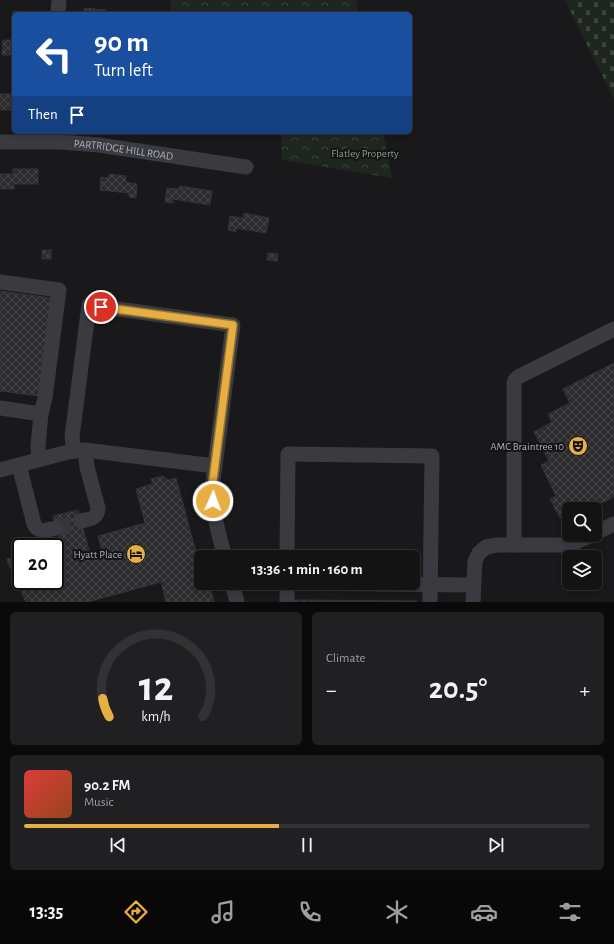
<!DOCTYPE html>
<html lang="en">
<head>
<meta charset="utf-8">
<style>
	:root { --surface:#131314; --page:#202022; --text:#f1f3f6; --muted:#9d9ea0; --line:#323234; --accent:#e7ae44 }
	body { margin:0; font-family:"Alegreya Sans",sans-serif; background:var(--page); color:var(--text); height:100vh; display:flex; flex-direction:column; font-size:15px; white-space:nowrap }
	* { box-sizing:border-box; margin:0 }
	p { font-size:13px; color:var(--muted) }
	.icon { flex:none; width:22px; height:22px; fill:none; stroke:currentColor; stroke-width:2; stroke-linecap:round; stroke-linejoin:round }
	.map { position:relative; height:602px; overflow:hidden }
	.details { display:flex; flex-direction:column; gap:10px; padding:10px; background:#0a0a0b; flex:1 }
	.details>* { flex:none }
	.banner { position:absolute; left:12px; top:12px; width:400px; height:122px; border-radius:6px; box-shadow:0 2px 6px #0003,0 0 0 1px var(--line); background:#1a4fa0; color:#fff; overflow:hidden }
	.buttons { position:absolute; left:562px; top:502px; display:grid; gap:8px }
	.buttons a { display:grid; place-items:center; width:40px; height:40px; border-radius:6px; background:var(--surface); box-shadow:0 2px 6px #0003,0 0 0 1px var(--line); font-size:20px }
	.speed { position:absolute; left:12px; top:538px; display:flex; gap:8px; font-size:20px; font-weight:700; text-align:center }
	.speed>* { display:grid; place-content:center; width:52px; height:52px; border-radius:50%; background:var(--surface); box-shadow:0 2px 6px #0003,0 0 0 1px var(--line); line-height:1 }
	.speed .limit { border:2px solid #111; border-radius:6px; background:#fff; color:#111 }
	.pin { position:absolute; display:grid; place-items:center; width:34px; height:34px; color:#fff; margin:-17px; border:2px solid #fff; border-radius:50%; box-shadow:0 1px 4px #0007 }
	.me { position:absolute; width:44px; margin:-22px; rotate:2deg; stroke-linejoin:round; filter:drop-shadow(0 0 3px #0008) }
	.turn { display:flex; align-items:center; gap:14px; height:84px; padding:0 16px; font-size:18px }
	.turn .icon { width:52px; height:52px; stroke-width:2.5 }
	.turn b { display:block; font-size:28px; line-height:34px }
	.then { display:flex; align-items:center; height:38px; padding:0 16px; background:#0003; gap:8px; font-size:15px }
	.big { font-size:30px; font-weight:700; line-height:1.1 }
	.details .tile { flex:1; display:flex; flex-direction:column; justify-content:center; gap:6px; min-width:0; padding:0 14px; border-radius:6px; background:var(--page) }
	.details .dial { align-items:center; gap:0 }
	.dial svg { height:104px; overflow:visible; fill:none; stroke:var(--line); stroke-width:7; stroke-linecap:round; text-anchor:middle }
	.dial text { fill:var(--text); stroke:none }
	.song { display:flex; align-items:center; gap:12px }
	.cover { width:48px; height:48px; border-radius:6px; background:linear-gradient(135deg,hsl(0 70% 55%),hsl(20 70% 35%)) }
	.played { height:4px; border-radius:2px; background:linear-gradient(90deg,var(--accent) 45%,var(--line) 45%) }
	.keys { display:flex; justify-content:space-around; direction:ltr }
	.heat { display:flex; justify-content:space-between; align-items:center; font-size:22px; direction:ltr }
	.details .tiles { flex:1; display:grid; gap:10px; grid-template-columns:1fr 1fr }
	.tile:last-child { grid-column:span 2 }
	.trip { position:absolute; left:194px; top:550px; width:226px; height:40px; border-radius:6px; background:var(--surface); box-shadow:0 2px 6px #0003,0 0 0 1px var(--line); font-weight:700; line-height:40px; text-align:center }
	.menu { display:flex; height:64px; justify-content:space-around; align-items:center; background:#080808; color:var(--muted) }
	.menu .icon { width:28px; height:28px }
	.menu .active { color:var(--accent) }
	.menu b { font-size:18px; color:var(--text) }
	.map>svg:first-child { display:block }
	.cemetery { fill:url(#cemetery-stones) }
	.park { fill:url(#park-crowns) }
	.building { fill:url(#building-cross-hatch); stroke:#333337 }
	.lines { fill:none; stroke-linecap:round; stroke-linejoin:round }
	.minor-tunnel { stroke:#36373b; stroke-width:15; stroke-dasharray:15 8; stroke-linecap:butt }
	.minor { stroke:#3a3b40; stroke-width:15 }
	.route-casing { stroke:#96712c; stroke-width:10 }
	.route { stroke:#e7ae44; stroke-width:7 }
	.labels { text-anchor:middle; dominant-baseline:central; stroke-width:4; stroke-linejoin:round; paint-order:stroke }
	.street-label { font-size:11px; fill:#acb0ba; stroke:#141416 }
	.park-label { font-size:11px; fill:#84a386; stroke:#141416 }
	.poi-label { font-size:11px; fill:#acb0ba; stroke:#141416; text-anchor:end }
</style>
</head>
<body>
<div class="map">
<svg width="614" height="602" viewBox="0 0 614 602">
	<defs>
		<pattern id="cemetery-stones" width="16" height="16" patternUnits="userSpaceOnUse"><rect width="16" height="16" fill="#1f2620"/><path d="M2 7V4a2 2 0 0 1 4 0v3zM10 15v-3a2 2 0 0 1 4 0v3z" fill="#3d433e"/></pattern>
		<pattern id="park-crowns" width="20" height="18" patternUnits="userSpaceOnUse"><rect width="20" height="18" fill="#1f2620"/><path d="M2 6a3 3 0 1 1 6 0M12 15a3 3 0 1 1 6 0" fill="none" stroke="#3d433e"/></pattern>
		<pattern id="building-cross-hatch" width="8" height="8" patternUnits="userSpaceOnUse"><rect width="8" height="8" fill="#2c2c2f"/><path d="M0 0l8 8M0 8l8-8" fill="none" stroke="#48484b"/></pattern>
	</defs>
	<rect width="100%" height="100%" fill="#19191b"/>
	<polygon class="cemetery" points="565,0 614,0 614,99"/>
	<g class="park">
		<polygon points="171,0 356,0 359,14 170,14"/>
		<polygon points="281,132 383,132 392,178 282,160"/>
	</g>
	<g class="building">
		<polygon points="84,8 106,10 106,14 84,14"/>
		<polygon points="13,11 29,12 29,14 14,14 14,36 12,36"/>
		<polygon points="3,40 14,40 14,55 2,55"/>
		<rect x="0" y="94" width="14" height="16"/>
		<polygon points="13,169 38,169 38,184 14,184 14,189 0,189 0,174 13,174"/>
		<polygon points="109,174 126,176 126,182 137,184 136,198 129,197 129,193 100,190 101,177 109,178"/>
		<polygon points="180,186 212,191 210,205 173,199 173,203 165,202 167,188 179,189"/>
		<polygon points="244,213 269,218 266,233 236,228 236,232 228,230 230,216 243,218"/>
		<rect x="42" y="250" width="9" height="9"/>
		<polygon points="268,253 278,254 277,261 267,260"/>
		<polygon points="0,291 52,298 39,396 0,391"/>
		<polygon points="614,363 614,497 599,504 597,500 578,509 569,509 569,514 560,518 550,499 556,496 541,465 549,461 534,432 552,422 548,414 570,403 563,389"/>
		<polygon points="163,476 168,480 176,478 201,571 201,583 209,583 214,602 166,602 161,582 91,601 91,602 26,602 8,563 7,559 21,555 21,581 55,581 55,550 62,548 53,516 78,510 90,554 102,551 98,536 145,523 136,489 153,484 151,479"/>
		<polygon points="294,600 417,601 417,602 294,602"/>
	</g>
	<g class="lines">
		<polyline class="minor-tunnel" points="56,528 81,521"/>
		<g class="minor">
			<polyline points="58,14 59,0"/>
			<path id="s1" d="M 0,142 L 60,142 L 99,145 L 246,167"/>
			<polyline points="0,282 59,290 45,398 41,414"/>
			<polyline points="0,408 41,414 38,446 39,460"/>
			<polyline points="74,451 72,437 89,305 233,325 215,466"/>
			<path d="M 19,465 L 34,524 C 39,534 46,530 56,528"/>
			<path d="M 0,470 L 68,452 L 85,450 L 215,466 C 213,478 212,490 213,501 C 214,520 220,539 225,557"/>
			<path d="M 81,521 C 89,519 98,519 98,508 L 87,467 L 85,450"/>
			<polyline points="595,533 614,524"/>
			<polyline points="514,545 514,384 515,380 518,377 614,329"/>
			<polyline points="287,557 288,454 432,456 430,602"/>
			<polyline points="232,583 237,602"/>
			<polyline points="287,583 473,585"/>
			<polyline points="287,601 287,583"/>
			<polyline points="473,602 475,561 479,553 486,547 497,545 562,545 574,543 592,535"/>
		</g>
	</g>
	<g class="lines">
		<defs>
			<polyline id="route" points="101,307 233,325 213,480 213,501"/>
		</defs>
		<use href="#route" class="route-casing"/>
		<use href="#route" class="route"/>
	</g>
	<defs>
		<symbol id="theatre-disc" viewBox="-11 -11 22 22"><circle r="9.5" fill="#e7ae44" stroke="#141416"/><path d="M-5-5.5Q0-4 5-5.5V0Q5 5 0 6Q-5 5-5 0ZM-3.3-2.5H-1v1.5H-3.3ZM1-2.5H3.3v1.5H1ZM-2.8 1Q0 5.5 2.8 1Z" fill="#111"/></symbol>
		<symbol id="hotel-disc" viewBox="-11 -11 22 22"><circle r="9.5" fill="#e7ae44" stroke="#141416"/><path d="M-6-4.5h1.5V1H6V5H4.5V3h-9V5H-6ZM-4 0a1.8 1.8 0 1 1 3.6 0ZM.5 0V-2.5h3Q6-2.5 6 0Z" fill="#111"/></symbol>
	</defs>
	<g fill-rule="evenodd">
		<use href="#theatre-disc" x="567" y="435" width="22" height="22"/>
		<use href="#hotel-disc" x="125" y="543" width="22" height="22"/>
	</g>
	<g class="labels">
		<g class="street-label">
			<text stroke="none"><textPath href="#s1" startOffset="124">PARTRIDGE HILL ROAD</textPath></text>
		</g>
		<g class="park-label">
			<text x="365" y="153">Flatley Property</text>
		</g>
		<g class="poi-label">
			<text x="564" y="446">AMC Braintree 10</text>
			<text x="122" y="554">Hyatt Place</text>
		</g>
	</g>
</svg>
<div class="buttons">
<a><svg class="icon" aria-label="search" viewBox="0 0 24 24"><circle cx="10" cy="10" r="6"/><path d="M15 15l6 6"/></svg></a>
<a><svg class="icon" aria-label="layers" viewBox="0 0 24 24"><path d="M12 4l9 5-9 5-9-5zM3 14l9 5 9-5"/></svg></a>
</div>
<div class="speed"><div class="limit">20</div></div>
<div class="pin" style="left:101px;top:307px;background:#d93025"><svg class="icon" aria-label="arrive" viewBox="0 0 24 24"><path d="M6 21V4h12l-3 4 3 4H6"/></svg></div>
<svg class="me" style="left:213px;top:501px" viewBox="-20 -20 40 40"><circle r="17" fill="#e7ae44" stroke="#fff" stroke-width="3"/><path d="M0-11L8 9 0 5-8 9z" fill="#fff"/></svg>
<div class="trip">13:36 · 1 min · 160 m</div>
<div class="banner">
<div class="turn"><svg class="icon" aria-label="left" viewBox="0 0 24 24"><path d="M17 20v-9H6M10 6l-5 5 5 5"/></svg><div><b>90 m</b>Turn left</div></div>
<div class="then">Then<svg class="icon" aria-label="arrive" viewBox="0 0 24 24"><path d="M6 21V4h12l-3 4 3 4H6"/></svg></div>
</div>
</div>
<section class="details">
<div class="tiles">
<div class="tile dial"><svg viewBox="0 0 100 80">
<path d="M14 69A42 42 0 1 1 86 69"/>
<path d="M14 69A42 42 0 0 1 9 55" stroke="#e7ae44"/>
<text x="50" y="56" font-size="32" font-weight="700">12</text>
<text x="50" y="72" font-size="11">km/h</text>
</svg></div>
<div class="tile"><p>Climate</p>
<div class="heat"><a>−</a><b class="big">20.5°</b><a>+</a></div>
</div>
<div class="tile">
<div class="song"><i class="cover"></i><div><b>90.2 FM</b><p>Music</p></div></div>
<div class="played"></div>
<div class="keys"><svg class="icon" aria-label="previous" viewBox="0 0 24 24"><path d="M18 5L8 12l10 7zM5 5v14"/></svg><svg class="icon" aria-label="pause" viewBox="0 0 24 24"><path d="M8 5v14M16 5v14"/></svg><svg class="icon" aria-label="next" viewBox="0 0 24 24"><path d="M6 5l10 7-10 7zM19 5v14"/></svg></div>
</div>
</div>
</section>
<nav class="menu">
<b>13:35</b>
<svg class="icon active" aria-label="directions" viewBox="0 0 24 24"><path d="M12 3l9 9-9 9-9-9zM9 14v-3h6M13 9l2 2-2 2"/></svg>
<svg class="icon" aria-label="music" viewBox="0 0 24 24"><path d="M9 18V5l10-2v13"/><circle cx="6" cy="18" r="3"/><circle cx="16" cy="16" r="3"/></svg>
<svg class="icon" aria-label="phone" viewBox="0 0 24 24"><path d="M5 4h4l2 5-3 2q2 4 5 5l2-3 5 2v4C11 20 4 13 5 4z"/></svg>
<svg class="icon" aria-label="climate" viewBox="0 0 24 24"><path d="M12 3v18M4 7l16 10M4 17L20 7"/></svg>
<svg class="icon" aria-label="car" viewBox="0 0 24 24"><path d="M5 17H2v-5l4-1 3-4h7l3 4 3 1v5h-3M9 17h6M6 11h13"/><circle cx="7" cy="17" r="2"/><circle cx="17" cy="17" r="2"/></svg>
<svg class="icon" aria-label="filters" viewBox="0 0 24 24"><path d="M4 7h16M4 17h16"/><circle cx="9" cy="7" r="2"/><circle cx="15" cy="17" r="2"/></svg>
</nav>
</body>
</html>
